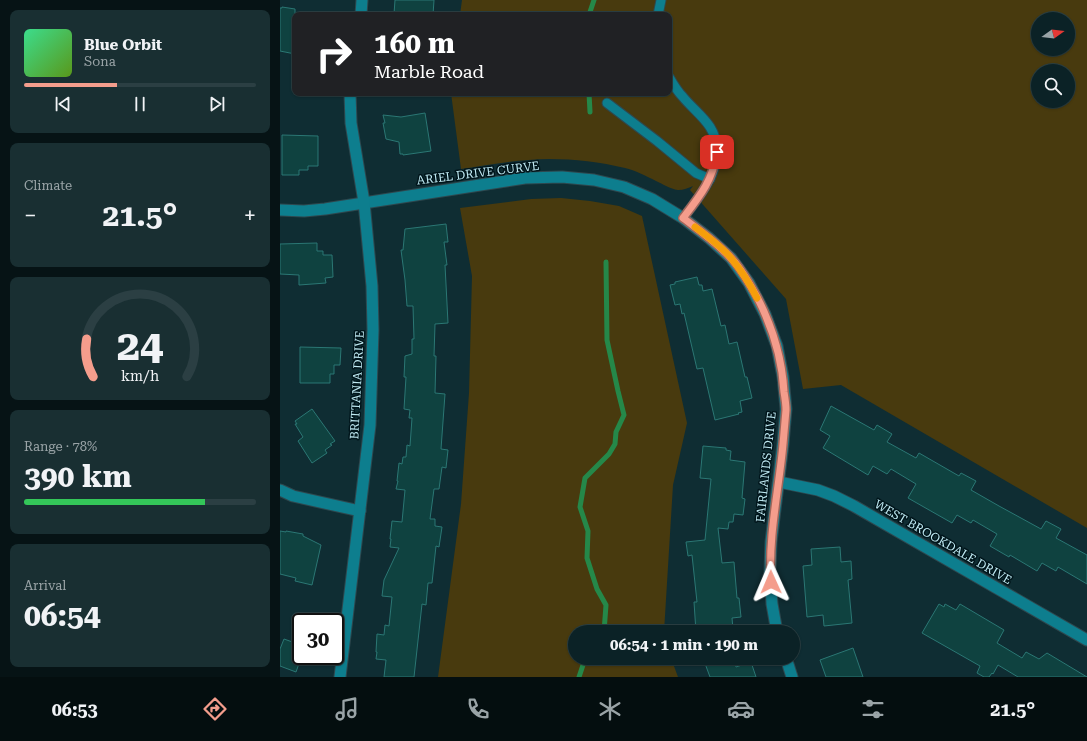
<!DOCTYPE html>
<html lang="en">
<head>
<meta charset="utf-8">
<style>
	:root { --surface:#0b2226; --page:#192f32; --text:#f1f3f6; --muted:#9aa4a7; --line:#2b3f43; --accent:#f49d8c }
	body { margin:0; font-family:"Roboto Serif",serif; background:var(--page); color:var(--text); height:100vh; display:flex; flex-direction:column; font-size:15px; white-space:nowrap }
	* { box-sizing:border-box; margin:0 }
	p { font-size:13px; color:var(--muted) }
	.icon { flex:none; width:22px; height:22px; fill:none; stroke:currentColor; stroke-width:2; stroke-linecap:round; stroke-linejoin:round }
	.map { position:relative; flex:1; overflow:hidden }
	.panel { display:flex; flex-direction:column; gap:10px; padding:10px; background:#061315; width:280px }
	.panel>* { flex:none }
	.hud { position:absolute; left:12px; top:12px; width:380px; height:84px; border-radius:8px; box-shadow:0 1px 3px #0004,0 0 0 1px var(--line); background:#202124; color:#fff; overflow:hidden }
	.needle { width:26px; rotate:75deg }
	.fabs { position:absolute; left:751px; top:12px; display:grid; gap:8px }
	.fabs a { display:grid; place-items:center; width:44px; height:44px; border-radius:50%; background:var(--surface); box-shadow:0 1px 3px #0004,0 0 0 1px var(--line); font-size:20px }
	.speed { position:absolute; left:12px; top:613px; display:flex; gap:8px; font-size:20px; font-weight:700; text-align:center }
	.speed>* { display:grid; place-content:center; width:52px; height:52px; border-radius:50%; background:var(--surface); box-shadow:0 1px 3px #0004,0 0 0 1px var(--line); line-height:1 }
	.speed .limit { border:2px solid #111; border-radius:6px; background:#fff; color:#111 }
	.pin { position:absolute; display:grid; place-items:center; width:34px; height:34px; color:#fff; margin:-17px; border-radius:8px; box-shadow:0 2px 6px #0006 }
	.me { position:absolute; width:44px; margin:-22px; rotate:359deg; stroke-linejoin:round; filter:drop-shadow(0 0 3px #0008) }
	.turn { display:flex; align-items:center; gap:14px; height:84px; padding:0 16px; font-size:18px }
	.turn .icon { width:52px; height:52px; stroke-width:2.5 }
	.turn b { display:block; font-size:28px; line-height:34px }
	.big { font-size:30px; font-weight:700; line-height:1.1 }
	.panel .tile { flex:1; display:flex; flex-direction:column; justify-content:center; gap:6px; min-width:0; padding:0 14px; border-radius:8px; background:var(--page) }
	.panel .dial { align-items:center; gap:0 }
	.dial svg { height:104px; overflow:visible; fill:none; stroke:var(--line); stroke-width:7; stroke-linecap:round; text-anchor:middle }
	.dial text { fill:var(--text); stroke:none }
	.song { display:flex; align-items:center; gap:12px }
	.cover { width:48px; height:48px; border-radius:6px; background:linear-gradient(135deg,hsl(150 70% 55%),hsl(90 70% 35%)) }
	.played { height:4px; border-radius:2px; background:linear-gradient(90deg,var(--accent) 40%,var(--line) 40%) }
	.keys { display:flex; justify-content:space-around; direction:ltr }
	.heat { display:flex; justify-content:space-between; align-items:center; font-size:22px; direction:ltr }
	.charge { height:6px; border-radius:3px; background:linear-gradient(90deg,#34c759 78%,var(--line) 0) }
	.trip { position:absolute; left:288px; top:625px; width:232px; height:40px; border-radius:20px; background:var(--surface); box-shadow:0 1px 3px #0004,0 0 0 1px var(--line); font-weight:700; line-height:40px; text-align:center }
	.menu { display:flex; height:64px; justify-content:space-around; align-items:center; background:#040e0f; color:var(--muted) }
	.menu .icon { width:28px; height:28px }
	.menu .on { color:var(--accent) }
	.menu b { font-size:18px; color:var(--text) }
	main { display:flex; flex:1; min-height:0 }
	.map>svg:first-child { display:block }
	.green { fill:#483a0e; fill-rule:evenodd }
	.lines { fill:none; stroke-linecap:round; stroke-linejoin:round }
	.stream { stroke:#258849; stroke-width:5 }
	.building { fill:#0f4240; stroke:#2b7774 }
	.service-casing { stroke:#2e484f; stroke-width:11 }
	.minor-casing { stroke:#2e484f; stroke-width:13 }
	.service { stroke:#0d7e8e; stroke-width:9 }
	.minor { stroke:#0d7e8e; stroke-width:11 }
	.route-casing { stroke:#9f665b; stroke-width:10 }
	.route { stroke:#f49d8c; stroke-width:7 }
	.slow { stroke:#f59e0b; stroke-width:7 }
	.labels { text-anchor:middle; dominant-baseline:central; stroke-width:3; stroke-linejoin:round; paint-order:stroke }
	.street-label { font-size:12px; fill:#c0ebf4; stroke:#00151b }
</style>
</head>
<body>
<main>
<section class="panel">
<div class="tile">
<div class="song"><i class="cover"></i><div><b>Blue Orbit</b><p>Sona</p></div></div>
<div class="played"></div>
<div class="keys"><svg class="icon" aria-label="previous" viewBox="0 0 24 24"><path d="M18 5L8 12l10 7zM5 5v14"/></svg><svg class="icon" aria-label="pause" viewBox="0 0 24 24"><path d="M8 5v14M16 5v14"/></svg><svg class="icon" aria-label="next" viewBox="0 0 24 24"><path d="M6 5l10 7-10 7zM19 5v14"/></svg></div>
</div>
<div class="tile"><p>Climate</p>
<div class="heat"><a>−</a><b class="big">21.5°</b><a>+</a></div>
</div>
<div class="tile dial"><svg viewBox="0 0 100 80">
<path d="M14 69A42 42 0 1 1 86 69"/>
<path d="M14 69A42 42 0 0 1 9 40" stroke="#f49d8c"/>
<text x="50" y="56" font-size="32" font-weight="700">24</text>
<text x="50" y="72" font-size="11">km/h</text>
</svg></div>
<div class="tile"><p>Range · 78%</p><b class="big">390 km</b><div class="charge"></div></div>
<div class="tile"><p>Arrival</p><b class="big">06:54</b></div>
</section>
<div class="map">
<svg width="807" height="677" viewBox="0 0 807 677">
	<rect width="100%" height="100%" fill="#0f2d33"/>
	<g class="green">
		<path d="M 182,0 L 807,0 L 807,528 L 561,385 L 523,389 L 506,299 L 410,190 L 413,186 C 408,188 404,190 398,190 C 390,189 383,184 376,181 C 366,176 355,170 345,168 C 320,162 295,159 269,159 C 240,159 210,165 181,169 L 171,93 L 389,93 L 389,15 L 180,15 ZM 758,19 L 788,19 L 788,49 L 758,49 ZM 758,71 L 788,71 L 788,101 L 758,101 Z"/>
		<polygon points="281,198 310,201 339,206 362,216 407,423 393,485 384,632 295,632 295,658 391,658 398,677 158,677 181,504 189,393 192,276 180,208 251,199"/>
	</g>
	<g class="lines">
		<g class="stream">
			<polyline points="309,15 314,0"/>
			<polyline points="309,93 310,112"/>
			<polyline points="324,632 326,605 317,589 307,558 308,531 300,507 305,478 329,454 335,444 336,432 344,415 338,391 327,340 326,262"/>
			<polyline points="299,677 304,662 308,658"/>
		</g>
	</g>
	<g class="building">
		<polygon points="115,0 154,0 153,15 122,15 114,14"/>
		<polygon points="2,7 15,9 15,54 0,51 0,8 2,8"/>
		<polygon points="145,113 151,151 123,155 123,154 120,154 119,142 106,139 103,123 105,123 103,115 121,117"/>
		<polygon points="2,135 38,136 38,166 28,166 28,170 19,170 19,175 2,175"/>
		<polygon points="166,224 168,242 164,242 167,265 165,265 168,323 155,324 154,356 156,356 155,393 165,394 161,449 168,450 166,468 162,467 159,489 154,489 150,519 155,519 155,526 162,527 159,547 156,546 152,583 148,583 146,605 142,604 134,677 104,677 106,660 96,659 97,652 96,652 97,634 104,635 105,625 109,626 112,597 102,596 104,580 119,548 110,547 111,539 110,539 112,521 122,522 125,490 116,489 118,481 117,481 119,463 122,464 123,457 126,457 127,445 130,446 132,418 129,418 130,410 124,409 126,377 124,377 125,356 132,354 132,339 134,339 133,306 127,306 125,280 121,250 123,250 125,229"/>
		<polygon points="37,243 37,251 43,251 43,255 52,255 53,277 45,278 46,283 19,285 19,275 0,274 0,244"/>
		<polygon points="417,277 419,285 422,285 423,291 432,289 441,326 445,325 449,344 457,342 465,377 467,377 472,398 460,401 462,412 458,413 459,414 435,420 423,368 417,369 404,313 402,314 400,304 395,305 390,285 395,284 395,282"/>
		<polygon points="20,347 61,348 60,365 54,365 54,374 50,374 50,383 20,383"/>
		<polygon points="551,406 594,430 597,425 612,434 607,442 636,458 639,453 679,476 681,473 696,481 691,490 719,506 761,529 766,521 781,529 776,538 807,555 807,584 778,567 776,571 762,563 757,571 730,555 729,557 710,546 717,534 693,520 691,523 677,515 672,523 628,498 636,484 611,469 607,474 593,466 588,475 543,448 550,436 540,430"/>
		<polygon points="32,409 55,441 50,444 52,445 45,450 47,453 32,463 18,441 23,437 15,424 17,424 15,421"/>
		<polygon points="423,446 446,448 446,450 451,451 450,460 465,462 462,498 465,499 463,515 454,514 453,522 449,522 448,529 438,528 442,563 454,562 457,598 459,598 461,617 452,618 453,629 448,629 449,632 416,632 414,602 417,602 412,555 408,556 406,542 425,540 431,479 420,478"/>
		<polygon points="0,531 6,532 6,531 23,534 23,536 41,545 32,585 15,581 16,578 0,574"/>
		<polygon points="560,547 561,562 571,561 572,579 568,580 572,623 544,626 543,615 527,617 523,566 532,565 531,549"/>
		<polygon points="659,604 664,607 665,604 676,610 680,604 724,630 717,643 742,658 746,652 759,659 767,653 807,677 738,677 718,665 713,674 712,673 709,677 704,677 697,673 700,666 642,633"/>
		<polygon points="4,639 18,644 16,649 21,651 21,658 16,672 0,666 0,649"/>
		<polygon points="573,648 583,677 546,677 540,660"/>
		<polygon points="423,658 435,658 438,663 453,658 456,667 471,662 476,677 430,677"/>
	</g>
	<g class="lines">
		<defs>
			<g id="service">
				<polyline points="378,15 381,0"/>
				<path d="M 389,77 C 393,84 397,91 403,97 C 411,107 423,116 430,127 C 450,159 423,193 403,218"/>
				<polyline points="327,103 377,141 416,173 430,179"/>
			</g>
			<g id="minor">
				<polyline points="81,15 82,0"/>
				<polyline points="0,210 24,211 45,209 245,178 282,177 314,180 344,187 372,199 403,218 429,238 451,258 469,283 485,314 497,346 503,377 506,409 503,444 491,542 490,571 492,604 497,632"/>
				<polyline points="499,482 538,490 554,496 574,506 807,640"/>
				<polyline points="0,490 13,496 80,511"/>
				<polyline points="506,658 512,677"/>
				<polyline points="60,677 90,425 93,330 92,286 84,202 71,123 70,93"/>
			</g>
		</defs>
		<use href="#service" class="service-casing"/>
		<use href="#minor" class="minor-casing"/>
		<use href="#service" class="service"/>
		<use href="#minor" class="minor"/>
	</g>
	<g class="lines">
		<defs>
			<path id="route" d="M 437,152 C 433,180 420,196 403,218 C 419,230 436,242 450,257 C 461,268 469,283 477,297 C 493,328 502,357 504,392 C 505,398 506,404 506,410 C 505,421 504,433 503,444 C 499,489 488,536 491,582"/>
		</defs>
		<use href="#route" class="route-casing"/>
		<use href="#route" class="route"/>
		<path class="slow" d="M 415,227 C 427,236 441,246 451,258 C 461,270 470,284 477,298"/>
	</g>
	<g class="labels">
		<g class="street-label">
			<text transform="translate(198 173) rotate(-7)">ARIEL DRIVE CURVE</text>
			<text transform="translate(77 385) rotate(-87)">BRITTANIA DRIVE</text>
			<text transform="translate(486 467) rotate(-84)">FAIRLANDS DRIVE</text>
			<text transform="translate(663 542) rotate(30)">WEST BROOKDALE DRIVE</text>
		</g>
	</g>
</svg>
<div class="fabs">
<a><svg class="needle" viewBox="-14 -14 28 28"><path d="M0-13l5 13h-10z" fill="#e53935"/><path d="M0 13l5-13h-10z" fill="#9aa4a7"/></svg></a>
<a><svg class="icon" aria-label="search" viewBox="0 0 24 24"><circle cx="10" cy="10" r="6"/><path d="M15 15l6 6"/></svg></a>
</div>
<div class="speed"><div class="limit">30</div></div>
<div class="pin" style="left:437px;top:152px;background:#d93025"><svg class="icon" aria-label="arrive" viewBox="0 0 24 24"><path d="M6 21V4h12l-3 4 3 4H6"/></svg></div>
<svg class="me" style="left:491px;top:582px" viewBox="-20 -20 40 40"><path d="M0-17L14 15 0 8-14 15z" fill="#f49d8c" stroke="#fff" stroke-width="4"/></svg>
<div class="trip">06:54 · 1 min · 190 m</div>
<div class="hud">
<div class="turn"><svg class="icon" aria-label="right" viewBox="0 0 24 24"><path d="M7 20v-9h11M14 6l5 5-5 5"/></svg><div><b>160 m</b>Marble Road</div></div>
</div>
</div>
</main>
<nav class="menu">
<b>06:53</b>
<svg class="icon on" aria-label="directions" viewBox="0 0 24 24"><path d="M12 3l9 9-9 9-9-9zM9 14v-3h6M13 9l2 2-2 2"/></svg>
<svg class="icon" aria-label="music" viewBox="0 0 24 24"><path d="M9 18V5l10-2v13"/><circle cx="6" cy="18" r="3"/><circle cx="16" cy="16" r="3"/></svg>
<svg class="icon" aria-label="phone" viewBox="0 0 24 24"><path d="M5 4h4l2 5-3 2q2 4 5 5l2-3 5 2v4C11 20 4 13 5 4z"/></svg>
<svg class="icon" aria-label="climate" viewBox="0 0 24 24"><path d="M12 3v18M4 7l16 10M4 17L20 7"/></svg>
<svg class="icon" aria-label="car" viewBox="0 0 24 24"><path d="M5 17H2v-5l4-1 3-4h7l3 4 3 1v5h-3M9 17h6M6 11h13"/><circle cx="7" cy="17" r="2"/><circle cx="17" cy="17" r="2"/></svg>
<svg class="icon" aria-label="filters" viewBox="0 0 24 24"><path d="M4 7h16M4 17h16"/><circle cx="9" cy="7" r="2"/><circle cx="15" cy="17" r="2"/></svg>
<b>21.5°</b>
</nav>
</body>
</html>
